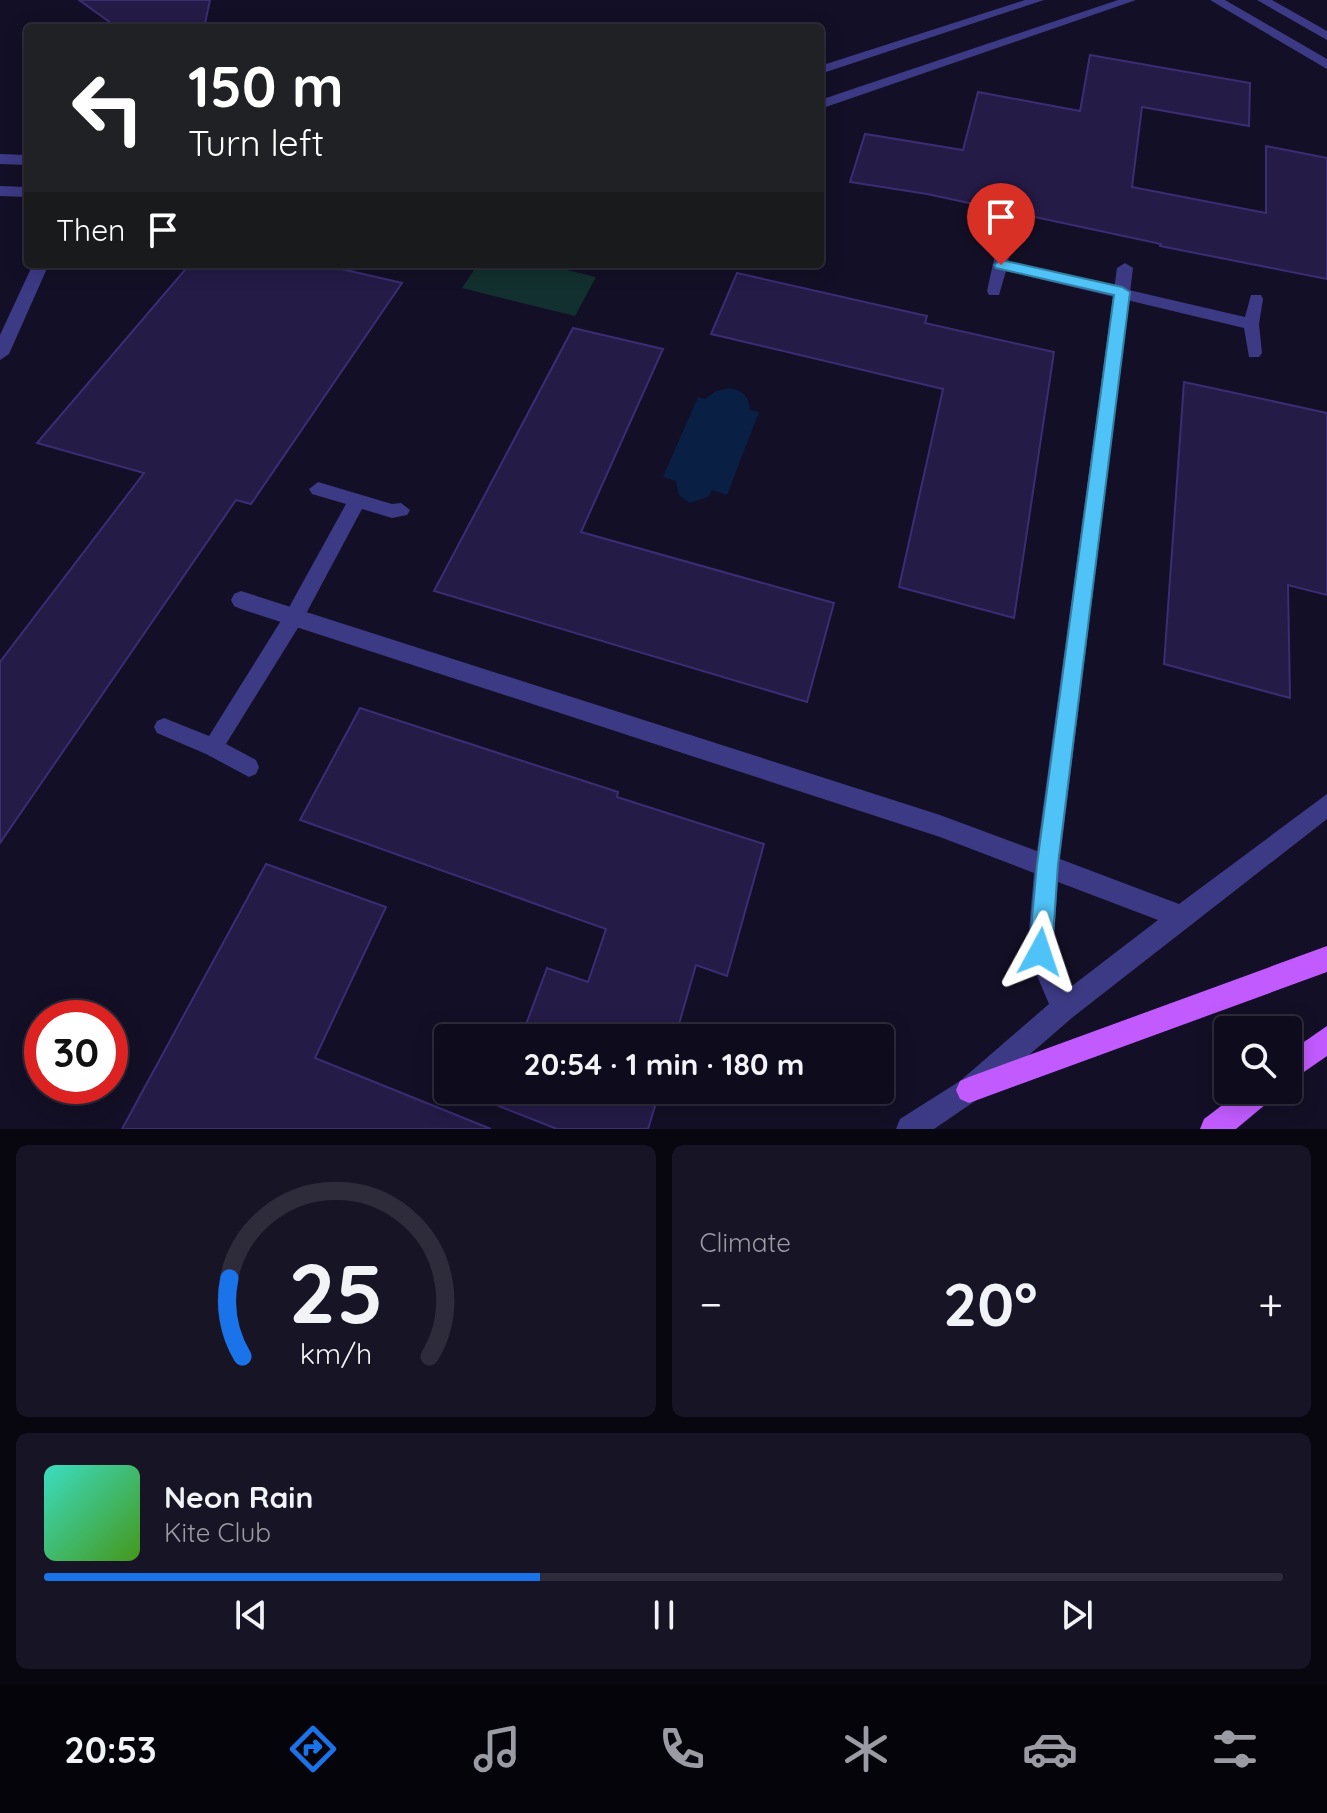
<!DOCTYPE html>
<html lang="en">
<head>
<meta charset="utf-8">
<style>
	:root { --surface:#0e0b1c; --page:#171425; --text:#f1f3f6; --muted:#9b9ba3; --line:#2e2b3b; --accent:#1a73e8 }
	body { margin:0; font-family:Quicksand,sans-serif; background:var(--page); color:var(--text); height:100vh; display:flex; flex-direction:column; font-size:30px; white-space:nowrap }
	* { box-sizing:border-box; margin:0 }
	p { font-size:26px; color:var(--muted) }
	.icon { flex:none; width:44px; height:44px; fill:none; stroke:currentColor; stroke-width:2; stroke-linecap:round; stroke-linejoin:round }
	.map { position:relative; height:1129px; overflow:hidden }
	.drawer { display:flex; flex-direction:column; gap:16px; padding:16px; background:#08060f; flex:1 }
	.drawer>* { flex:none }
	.top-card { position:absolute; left:24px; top:24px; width:800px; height:244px; border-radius:8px; box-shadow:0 4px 20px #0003,0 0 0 2px var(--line); background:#202124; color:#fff; overflow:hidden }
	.fabs { position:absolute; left:1214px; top:1016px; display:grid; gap:16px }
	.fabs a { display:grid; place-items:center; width:88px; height:88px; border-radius:8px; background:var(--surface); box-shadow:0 4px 20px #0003,0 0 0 2px var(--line); font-size:40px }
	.speed { position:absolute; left:24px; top:1000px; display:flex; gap:16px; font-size:40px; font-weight:700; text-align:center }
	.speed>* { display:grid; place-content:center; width:104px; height:104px; border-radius:50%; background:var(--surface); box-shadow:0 4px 20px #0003,0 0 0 2px var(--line); line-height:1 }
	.speed .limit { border:12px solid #d22; background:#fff; color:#111 }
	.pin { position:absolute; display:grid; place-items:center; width:68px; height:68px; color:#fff; margin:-82px -34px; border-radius:50% 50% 50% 0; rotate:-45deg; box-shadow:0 0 8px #0007 }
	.pin .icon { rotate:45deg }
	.me { position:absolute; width:88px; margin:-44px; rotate:5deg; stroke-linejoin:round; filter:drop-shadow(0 0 6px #0008) }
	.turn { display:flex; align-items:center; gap:28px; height:168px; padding:0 32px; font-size:36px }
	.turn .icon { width:104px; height:104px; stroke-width:2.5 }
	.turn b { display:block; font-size:56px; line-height:68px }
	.then { display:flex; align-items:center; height:76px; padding:0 32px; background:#0003; gap:16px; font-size:30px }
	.big { font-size:60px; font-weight:700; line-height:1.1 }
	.drawer .tile { flex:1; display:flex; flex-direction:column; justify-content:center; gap:12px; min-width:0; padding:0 28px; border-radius:12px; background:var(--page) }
	.drawer .dial { align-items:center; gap:0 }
	.dial svg { height:208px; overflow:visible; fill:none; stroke:var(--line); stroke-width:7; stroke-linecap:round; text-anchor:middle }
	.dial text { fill:var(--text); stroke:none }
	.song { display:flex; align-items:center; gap:24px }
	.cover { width:96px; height:96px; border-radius:12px; background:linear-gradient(135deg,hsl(170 70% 55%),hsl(100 70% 35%)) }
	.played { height:8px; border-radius:4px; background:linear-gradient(90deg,var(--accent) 40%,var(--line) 40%) }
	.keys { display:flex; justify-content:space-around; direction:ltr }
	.heat { display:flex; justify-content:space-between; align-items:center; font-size:44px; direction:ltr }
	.drawer .tiles { flex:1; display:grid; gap:16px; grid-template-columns:1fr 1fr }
	.tile:last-child { grid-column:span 2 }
	.trip { position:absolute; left:434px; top:1024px; width:460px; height:80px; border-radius:8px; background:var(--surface); box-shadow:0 4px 20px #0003,0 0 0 2px var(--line); font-weight:700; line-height:80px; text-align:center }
	.menu { display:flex; height:128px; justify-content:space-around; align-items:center; background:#06040b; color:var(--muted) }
	.menu .icon { width:56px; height:56px }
	.menu .active { color:var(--accent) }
	.menu b { font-size:36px; color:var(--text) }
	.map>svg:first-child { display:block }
	.green { fill:#12302f }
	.water { fill:#0a1f44 }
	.building { fill:#241b47; stroke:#3b2d73; stroke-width:2 }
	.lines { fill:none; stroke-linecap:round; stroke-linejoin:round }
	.lane { fill:#3d3a85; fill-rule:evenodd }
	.street { fill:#3d3a85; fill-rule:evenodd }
	.primary { fill:#c25bff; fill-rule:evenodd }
	.route { fill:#4fc3f7; stroke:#337fa1; stroke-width:2 }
</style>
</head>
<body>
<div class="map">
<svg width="1327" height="1129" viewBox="0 0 1327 1129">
	<rect width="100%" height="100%" fill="#130f26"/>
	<polygon class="green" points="478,264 543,264 596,277 575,316 462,288"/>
	<path class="water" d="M 730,388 C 744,391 749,397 750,410 L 759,412 L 727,495 L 712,490 L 708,497 L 690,503 L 679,495 L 676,481 L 663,477 L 698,397 L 705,399 L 716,391 Z"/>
	<g class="building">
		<polygon points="79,0 210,0 204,28 118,28"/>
		<polygon points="1090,55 1250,83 1249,126 1142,107 1132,187 1266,213 1266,146 1327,158 1327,279 1160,246 1161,244 927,194 850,182 865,134 963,150 978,92 1080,111"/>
		<polygon points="190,264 320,264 402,283 251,504 236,500 0,843 0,662 144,473 37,443"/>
		<polygon points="737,273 927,316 925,323 1054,352 1014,618 899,587 943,389 711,334"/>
		<polygon points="573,328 663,349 581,532 834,603 807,702 434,591"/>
		<polygon points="1184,382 1327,413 1327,595 1288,585 1290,698 1164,664"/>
		<polygon points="360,708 618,792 617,797 764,844 727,976 696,965 675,1038 521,1038 547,968 588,982 606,929 300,820"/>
		<polygon points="266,864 386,907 315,1058 491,1129 122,1129"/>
		<polygon points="502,1090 660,1090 648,1129 557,1129 496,1105"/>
	</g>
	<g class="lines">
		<g class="lane">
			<polygon points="1005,236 1012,241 1008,262 1245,317 1251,295 1261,295 1263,299 1259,324 1262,353 1259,357 1249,357 1244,328 1006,271 999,295 989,295 987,291 998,241"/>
			<polygon points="318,482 392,504 401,503 410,510 407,515 392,518 362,509 301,623 226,744 256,760 259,767 256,774 249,777 206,754 157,733 154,727 157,721 164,718 209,736 287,611 346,504 312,494 309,489"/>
		</g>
		<g class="street">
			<polygon points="1025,0 1044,0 820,74 820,66"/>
			<polygon points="1118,0 1136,0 820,109 820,100"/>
			<polygon points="1210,0 1225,0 1327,59 1327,69"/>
			<polygon points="1257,0 1272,0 1327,31 1327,40"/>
			<polygon points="0,154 28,155 28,165 0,164"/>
			<polygon points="0,186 28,187 28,197 0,196"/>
			<path d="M 1125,263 L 1133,268 L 1060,859 L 1179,904 L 1327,794 L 1327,819 L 1073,1017 L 978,1099 L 934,1129 L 896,1129 L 900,1119 L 960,1081 L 1049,1004 L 1027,952 L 1034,873 L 940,837 L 241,609 L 234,606 L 231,600 L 234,594 L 241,591 L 940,815 L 1037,851 L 1117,268 ZM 1058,882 L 1158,920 L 1068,989 L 1053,952 Z"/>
			<polygon points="33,264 49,264 9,354 0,360 0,335"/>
		</g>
		<g class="primary">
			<polygon points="1327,946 1327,972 969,1103 960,1099 956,1090 960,1081 969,1077"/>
			<polygon points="1327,1026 1327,1056 1288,1083 1288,1053"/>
			<polygon points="1242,1090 1276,1090 1272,1099 1236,1129 1200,1129 1204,1119"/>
		</g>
	</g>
	<polygon class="route" points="1001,260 1122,287 1130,292 1058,864 1052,952 1048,960 1040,964 1032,960 1029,952 1037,864 1114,295 996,268 994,265"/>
</svg>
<div class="fabs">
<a><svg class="icon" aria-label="search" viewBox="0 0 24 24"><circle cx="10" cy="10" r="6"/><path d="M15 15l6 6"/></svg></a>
</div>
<div class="speed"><div class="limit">30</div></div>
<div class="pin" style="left:1001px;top:265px;background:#d93025"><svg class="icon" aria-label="arrive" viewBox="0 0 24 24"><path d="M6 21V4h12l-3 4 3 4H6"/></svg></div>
<svg class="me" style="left:1040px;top:952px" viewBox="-20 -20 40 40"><path d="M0-17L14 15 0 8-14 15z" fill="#4fc3f7" stroke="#fff" stroke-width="4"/></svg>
<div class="trip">20:54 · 1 min · 180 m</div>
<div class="top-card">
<div class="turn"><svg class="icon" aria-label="left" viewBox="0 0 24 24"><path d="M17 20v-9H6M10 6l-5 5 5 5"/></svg><div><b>150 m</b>Turn left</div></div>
<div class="then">Then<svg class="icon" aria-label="arrive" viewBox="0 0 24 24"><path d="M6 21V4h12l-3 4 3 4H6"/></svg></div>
</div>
</div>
<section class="drawer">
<div class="tiles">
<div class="tile dial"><svg viewBox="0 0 100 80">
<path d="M14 69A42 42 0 1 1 86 69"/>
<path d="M14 69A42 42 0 0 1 9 39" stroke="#1a73e8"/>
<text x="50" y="56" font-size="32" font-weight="700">25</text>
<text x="50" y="72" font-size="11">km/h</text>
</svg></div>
<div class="tile"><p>Climate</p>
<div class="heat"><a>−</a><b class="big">20°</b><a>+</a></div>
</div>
<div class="tile">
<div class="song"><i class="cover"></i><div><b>Neon Rain</b><p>Kite Club</p></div></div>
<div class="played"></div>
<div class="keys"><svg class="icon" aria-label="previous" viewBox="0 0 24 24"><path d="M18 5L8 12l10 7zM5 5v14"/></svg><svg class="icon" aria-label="pause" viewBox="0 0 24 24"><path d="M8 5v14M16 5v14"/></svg><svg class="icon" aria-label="next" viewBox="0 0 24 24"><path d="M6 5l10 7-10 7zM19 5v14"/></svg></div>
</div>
</div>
</section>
<nav class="menu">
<b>20:53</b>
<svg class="icon active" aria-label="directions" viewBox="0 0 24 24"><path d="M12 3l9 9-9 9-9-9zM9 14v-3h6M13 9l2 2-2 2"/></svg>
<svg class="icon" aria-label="music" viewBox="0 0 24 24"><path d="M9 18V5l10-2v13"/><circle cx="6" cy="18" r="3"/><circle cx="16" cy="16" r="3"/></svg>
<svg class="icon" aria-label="phone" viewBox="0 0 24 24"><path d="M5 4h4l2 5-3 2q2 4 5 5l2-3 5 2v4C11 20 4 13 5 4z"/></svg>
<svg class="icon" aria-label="climate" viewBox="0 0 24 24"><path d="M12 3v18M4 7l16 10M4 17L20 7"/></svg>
<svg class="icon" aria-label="car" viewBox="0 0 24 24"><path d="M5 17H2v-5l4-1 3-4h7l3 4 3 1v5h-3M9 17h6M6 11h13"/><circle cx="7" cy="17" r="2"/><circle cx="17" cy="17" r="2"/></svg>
<svg class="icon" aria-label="filters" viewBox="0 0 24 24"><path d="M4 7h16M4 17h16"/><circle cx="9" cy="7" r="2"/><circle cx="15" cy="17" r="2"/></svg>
</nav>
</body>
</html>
